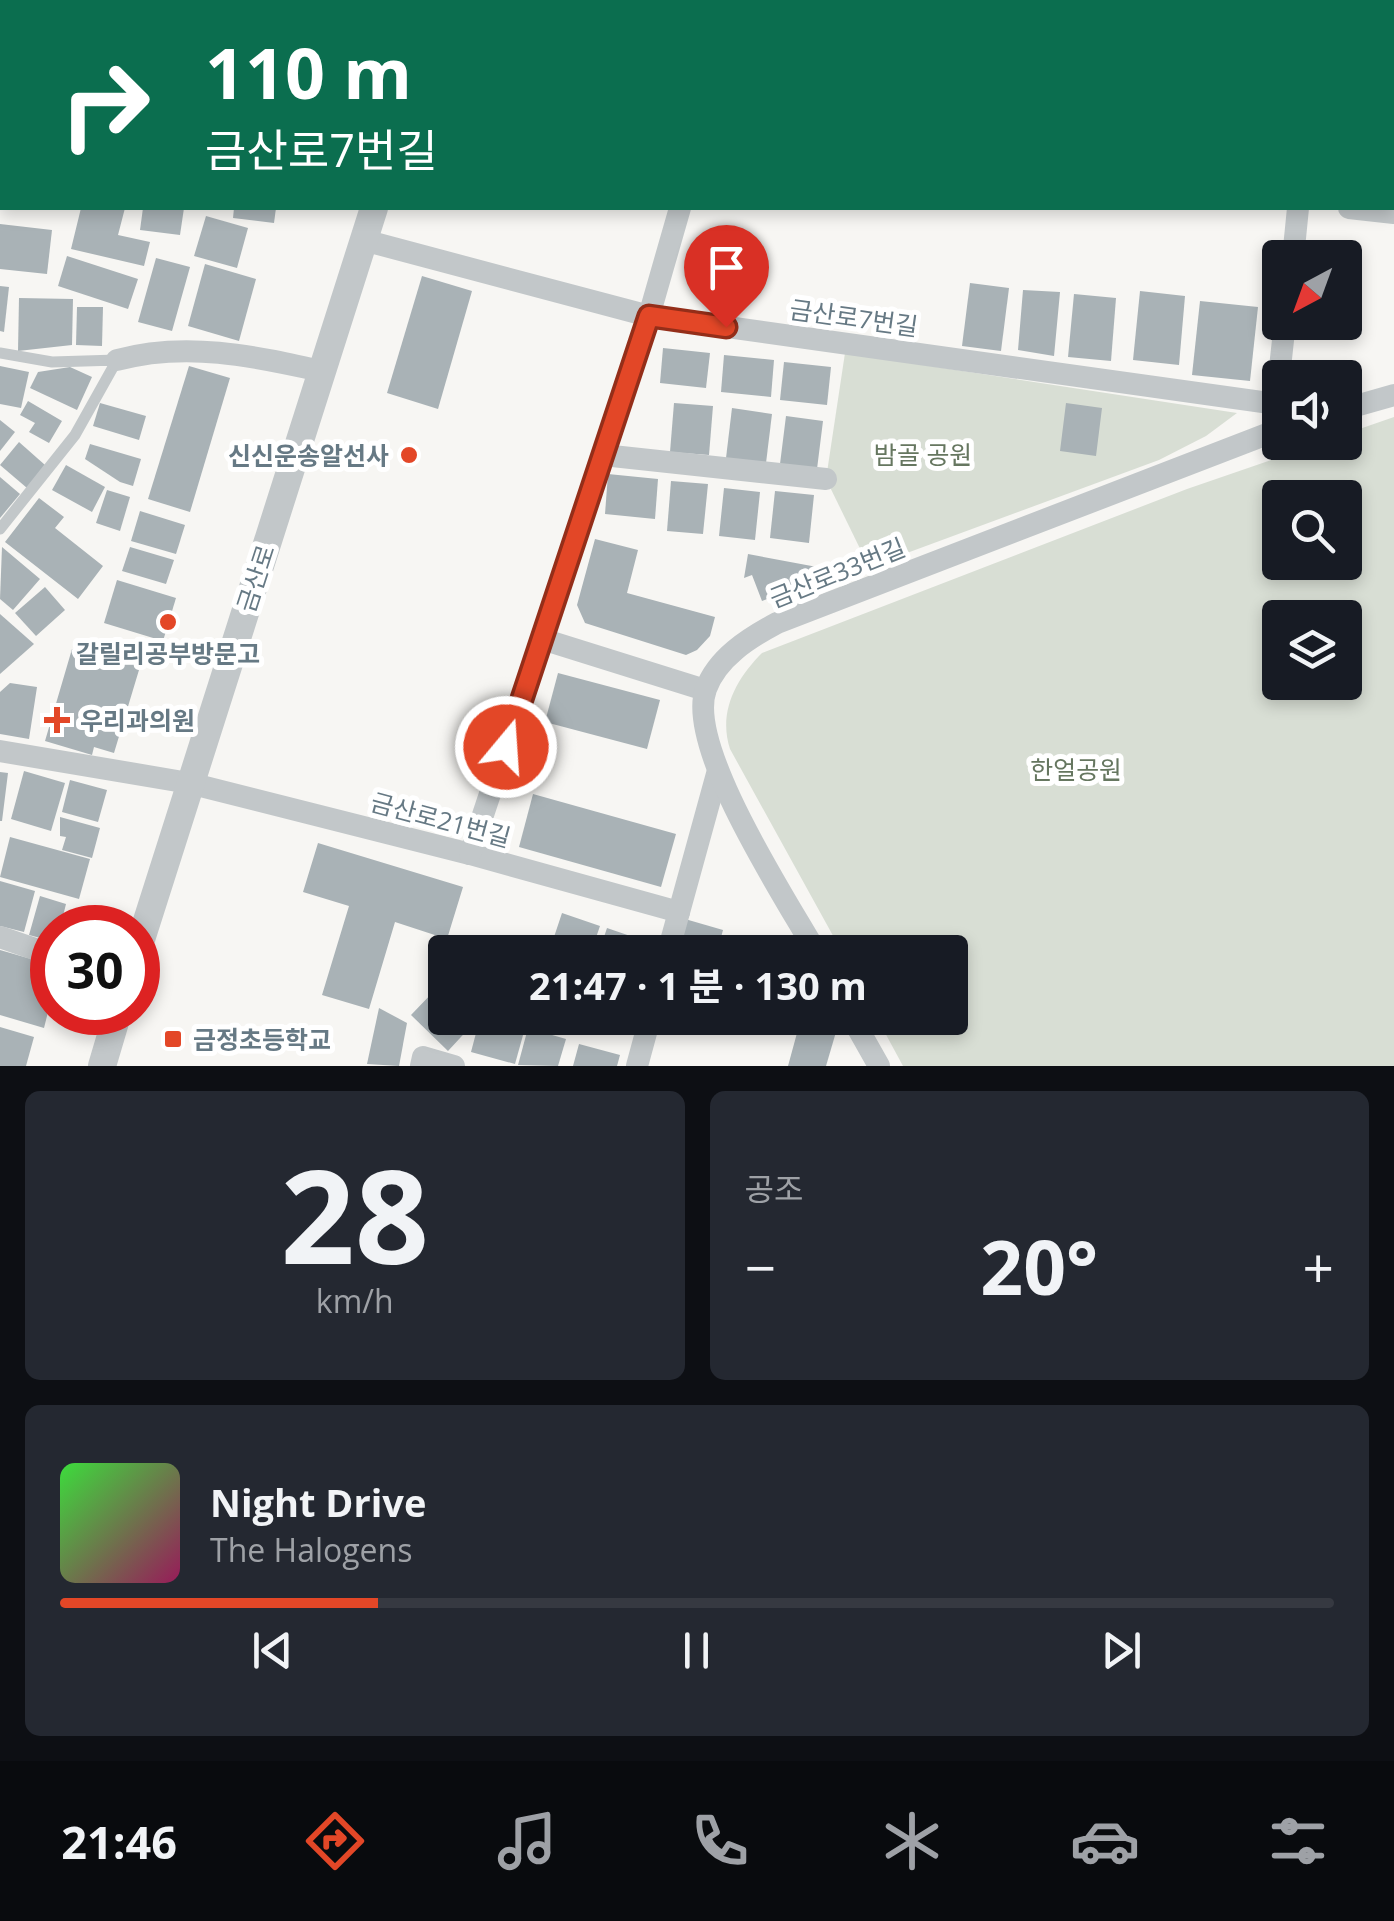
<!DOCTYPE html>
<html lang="ko">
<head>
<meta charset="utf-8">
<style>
	:root { --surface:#171b24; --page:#242831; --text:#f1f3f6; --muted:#9ea1a6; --line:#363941; --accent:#e34727 }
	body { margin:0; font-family:"Open Sans","Noto Sans KR",sans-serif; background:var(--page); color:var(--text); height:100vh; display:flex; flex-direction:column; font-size:38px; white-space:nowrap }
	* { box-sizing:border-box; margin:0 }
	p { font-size:32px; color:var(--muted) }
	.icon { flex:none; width:55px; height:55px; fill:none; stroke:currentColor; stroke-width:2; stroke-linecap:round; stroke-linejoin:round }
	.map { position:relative; height:1066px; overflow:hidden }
	.side { display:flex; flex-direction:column; gap:25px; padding:25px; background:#0d0f14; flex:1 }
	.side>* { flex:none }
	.banner { position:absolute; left:0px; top:0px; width:1395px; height:210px; box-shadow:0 5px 15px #0003; background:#0b6e4f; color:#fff; overflow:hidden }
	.needle { width:65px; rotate:221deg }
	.controls { position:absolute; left:1262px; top:240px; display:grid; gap:20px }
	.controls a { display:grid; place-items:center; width:100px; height:100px; border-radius:10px; background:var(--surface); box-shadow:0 5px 15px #0003; font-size:50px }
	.speed { position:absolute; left:30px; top:905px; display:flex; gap:20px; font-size:50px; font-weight:700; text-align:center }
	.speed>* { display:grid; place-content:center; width:130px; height:130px; border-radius:50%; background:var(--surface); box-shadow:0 5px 15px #0003; line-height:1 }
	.speed .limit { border:15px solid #d22; background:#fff; color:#111 }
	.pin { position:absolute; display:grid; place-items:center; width:85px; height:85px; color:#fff; margin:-102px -42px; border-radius:50% 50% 50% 0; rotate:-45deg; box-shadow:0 0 10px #0007 }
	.pin .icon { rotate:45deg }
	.me { position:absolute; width:110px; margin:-55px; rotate:18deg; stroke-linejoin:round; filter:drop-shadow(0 0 8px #0008) }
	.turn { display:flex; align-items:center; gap:35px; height:210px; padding:0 40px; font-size:45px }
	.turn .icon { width:130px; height:130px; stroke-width:2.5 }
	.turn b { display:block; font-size:70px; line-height:85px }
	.big { font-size:75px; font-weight:700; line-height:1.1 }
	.side .widget { flex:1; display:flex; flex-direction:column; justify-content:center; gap:15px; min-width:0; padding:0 35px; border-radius:15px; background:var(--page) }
	.side .dial { align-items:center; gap:0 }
	.dial b { font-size:130px; line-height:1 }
	.song { display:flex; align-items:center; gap:30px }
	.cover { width:120px; height:120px; border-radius:15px; background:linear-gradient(135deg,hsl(120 70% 55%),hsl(330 70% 35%)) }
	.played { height:10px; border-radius:5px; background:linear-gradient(90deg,var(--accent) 25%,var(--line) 25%) }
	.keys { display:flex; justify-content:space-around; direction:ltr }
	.heat { display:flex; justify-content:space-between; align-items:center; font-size:55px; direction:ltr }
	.side .tiles { flex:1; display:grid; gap:25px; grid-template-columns:1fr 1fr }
	.widget:last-child { grid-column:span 2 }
	.trip { position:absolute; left:428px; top:935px; width:540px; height:100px; border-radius:10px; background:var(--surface); box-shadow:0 5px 15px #0003; font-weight:700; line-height:100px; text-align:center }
	.tab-bar { display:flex; height:160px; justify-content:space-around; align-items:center; background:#090b0e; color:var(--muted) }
	.tab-bar .icon { width:70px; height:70px }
	.tab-bar .current { color:var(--accent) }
	.tab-bar b { font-size:45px; color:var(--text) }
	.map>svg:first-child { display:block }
	.green { fill:#d8ded4; fill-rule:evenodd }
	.building { fill:#a9b2b6 }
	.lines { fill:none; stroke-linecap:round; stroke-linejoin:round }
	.service { stroke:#c2c7c9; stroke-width:11 }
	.minor { stroke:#c2c7c9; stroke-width:22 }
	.tertiary { stroke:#c2c7c9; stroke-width:28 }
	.rail { stroke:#a3aaae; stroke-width:8; stroke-dasharray:15 8; stroke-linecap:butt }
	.route-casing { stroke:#942e19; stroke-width:25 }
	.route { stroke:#e34727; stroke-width:18 }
	.poi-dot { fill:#e34727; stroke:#fff; stroke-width:4 }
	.labels { text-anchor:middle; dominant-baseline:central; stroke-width:10; stroke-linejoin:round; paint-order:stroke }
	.street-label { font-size:25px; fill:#667984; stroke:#fff }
	.park-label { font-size:25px; fill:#667760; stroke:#fff }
	.poi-label { font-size:25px; font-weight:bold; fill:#667984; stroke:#fff; text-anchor:start }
</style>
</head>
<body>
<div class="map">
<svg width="1394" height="1066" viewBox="0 0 1394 1066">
	<rect width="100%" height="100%" fill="#f7f6f3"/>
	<g class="green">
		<polygon points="845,353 1237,413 1206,436 1159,460 869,567 826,479"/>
		<path d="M 1394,417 L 1394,1066 L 903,1066 L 877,1018 L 950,1018 L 950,952 L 842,952 L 730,749 C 718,712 736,679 762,653 L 1187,489 L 1321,443 L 1345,442 L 1345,434 ZM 1280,498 L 1345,498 L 1345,562 L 1280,562 ZM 1280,618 L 1345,618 L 1345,682 L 1280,682 Z"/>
	</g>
	<g class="building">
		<polygon points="81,208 125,208 118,235 150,242 144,266 71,249"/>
		<polygon points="143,208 184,208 180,235 140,230"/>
		<polygon points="234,208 276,208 274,223 233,218"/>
		<polygon points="206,216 248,228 237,268 194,256"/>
		<polygon points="0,224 52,230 47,274 0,269"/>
		<polygon points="67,256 138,279 128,309 58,286"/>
		<polygon points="156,258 190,267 172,331 138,322"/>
		<polygon points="205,264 256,279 239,341 188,326"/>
		<polygon points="422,276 472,291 438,409 387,393"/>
		<polygon points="970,283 1009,288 1001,351 962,346"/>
		<polygon points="0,286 9,287 4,332 0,331"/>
		<polygon points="1023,290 1060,292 1054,356 1018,350"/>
		<polygon points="1140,291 1185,296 1179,365 1133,360"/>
		<polygon points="1074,294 1116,298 1111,361 1068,357"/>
		<polygon points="19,298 73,299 72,345 18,351"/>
		<polygon points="1200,301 1258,307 1250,381 1192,375"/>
		<polygon points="77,307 103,307 102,346 76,345"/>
		<polygon points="663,348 710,353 706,388 660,383"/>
		<polygon points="724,355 774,360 771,397 721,392"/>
		<polygon points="784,362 831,367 827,405 780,400"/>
		<polygon points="0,366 29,372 21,408 0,404"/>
		<polygon points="189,366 230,378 190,512 148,499"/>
		<polygon points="70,367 92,377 77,410 30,388 38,372"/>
		<polygon points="28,401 62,421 49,443 29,432 35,423 20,415"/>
		<polygon points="100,403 146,416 139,440 93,426"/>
		<polygon points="674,403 713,406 709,455 670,452"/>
		<polygon points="1066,403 1102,408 1096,456 1060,451"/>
		<polygon points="732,408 772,414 766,463 726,458"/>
		<polygon points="786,416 823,421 817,469 780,464"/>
		<polygon points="0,420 15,432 0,451"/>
		<polygon points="19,442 45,465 27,488 0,465"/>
		<polygon points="90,444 141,459 133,486 120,482 85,459"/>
		<polygon points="66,465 105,487 92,512 52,490"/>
		<polygon points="608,474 658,479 655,519 605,514"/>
		<polygon points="0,477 20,494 0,518"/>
		<polygon points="671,481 708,484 703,534 667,531"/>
		<polygon points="724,488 760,492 755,540 719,536"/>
		<polygon points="107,490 130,497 120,531 96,523"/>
		<polygon points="775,491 814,495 809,543 770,538"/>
		<polygon points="39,498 64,517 55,528 103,566 78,599 5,542"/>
		<polygon points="140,511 185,525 176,554 131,541"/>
		<polygon points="595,539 638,550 627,593 715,617 710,636 697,650 686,655 585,623 577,605"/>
		<polygon points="2,547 40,579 13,610 0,599"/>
		<polygon points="130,547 174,560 166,584 122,571"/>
		<polygon points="748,554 817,567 814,581 762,601 752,575 744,578"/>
		<polygon points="117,580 176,598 163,641 104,623"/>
		<polygon points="45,587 65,610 36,636 15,613"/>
		<polygon points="0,614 34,644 0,674"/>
		<polygon points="82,641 142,660 114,753 94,747 92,755 45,741 72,649 79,651"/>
		<polygon points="558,673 660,700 647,749 545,722"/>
		<polygon points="10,683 37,687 29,739 0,734 0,692"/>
		<polygon points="24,771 65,783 51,831 11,819"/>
		<polygon points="0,772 8,773 2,821 0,821"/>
		<polygon points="70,780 107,790 98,822 62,812"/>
		<polygon points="533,794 676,834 661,887 519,847"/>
		<polygon points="60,817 100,828 92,858 62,850 66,837 60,836"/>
		<polygon points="10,837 90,859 79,899 0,877"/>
		<polygon points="318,843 463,887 447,939 395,922 369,1009 322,995 349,906 303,892"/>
		<polygon points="0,881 35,891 24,932 0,926"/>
		<polygon points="40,896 66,904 60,928 52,928 52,941 29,935"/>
		<polygon points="562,913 600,926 591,952 549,952"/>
		<polygon points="685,919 723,930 717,952 675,952"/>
		<polygon points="607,928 642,940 638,952 599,952"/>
		<polygon points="0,950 52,965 52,996 44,1028 0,1015"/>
		<polygon points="436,989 445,997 445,1018 467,1018 473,1024 448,1051 411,1015"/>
		<polygon points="379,1008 407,1023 399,1066 367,1064"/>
		<polygon points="480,1018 525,1028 515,1064 471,1052"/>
		<polygon points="800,1022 836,1032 826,1066 788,1066"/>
		<polygon points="0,1027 34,1037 26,1066 0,1066"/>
		<polygon points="528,1028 566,1039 558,1066 518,1065"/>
		<polygon points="579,1044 620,1055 617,1066 573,1066"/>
	</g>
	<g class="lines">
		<polyline class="service" points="0,353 52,362 117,360 75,435 0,529"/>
		<g class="minor">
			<polyline points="740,2 740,0"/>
			<polyline points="0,131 2,131"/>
			<polyline points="1349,208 1394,213"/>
			<polyline points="363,240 649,316 1276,404 1280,412"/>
			<polyline points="1293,258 1298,208"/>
			<path d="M 117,360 C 186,341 253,356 321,371"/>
			<polyline points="1276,404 1285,322"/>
			<polyline points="1345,409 1394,395"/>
			<polyline points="603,455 826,479"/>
			<polyline points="542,639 705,690"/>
			<polyline points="0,751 189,783 470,854 679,912"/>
			<polyline points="470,854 649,316 680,208"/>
			<polyline points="0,937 52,955"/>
			<polyline points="668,952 717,774"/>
			<path d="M 816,952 C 786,899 685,746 706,689 C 717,658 749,638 777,623 L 1280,429"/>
			<polyline points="852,1018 879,1066"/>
			<polyline points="421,1066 423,1057 454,1066"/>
			<polyline points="637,1066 650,1018"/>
		</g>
		<g class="tertiary">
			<polyline points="1069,0 1090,2"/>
			<polyline points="437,2 438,0"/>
			<polyline points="1392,38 1394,39"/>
			<polyline points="138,949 374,208"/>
			<polyline points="102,1066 118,1012"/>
		</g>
		<g class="rail">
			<polyline points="1323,0 1343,2"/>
			<polyline points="1392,9 1394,9"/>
		</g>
	</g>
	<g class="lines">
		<defs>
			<polyline id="route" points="506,747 649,316 726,327"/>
		</defs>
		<use href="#route" class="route-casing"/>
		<use href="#route" class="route"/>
	</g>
	<g class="poi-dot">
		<circle cx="409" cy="455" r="10"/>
		<circle cx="168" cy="622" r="10"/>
		<path d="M52 705h10v10h10v10h-10v10h-10v-10h-10v-10h10z"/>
		<rect x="163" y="1029" width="20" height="20" rx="5"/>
	</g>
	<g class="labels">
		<g class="street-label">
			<text transform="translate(854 317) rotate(8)">금산로7번길</text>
			<text transform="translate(837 572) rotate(-22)">금산로33번길</text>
			<text transform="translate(255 578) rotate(-72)">금산로</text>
			<text transform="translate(441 819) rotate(15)">금산로21번길</text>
		</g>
		<g class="park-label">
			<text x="923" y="454">밤골 공원</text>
			<text x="1076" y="769">한얼공원</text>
		</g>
		<g class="poi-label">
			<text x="389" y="455" text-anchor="end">신신운송알선사</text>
			<text x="168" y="653" text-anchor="middle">갈릴리공부방문고</text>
			<text x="80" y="720">우리과의원</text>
			<text x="193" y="1039">금정초등학교</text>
		</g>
	</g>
</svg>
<div class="controls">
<a><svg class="needle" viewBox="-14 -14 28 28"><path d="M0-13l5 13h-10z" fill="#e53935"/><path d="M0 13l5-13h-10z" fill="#9ea1a6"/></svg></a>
<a><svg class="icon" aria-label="sound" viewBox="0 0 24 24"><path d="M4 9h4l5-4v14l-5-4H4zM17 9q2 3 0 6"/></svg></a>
<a><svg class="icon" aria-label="search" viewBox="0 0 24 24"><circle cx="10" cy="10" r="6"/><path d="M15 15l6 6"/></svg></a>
<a><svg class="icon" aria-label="layers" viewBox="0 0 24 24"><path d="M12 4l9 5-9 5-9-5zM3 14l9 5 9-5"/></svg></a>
</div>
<div class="speed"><div class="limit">30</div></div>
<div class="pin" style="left:726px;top:327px;background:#d93025"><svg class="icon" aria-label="arrive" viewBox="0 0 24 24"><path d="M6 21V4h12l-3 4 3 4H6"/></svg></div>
<svg class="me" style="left:506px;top:747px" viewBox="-20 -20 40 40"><circle r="17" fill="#e34727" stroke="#fff" stroke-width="3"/><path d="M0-11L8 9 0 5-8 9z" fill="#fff"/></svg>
<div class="trip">21:47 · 1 분 · 130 m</div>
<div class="banner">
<div class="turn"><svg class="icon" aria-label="right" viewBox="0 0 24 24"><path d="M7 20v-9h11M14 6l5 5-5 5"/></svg><div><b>110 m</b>금산로7번길</div></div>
</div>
</div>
<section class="side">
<div class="tiles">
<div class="widget dial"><b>28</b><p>km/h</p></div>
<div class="widget"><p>공조</p>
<div class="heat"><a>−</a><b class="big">20°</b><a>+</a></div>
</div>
<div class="widget">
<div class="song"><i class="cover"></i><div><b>Night Drive</b><p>The Halogens</p></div></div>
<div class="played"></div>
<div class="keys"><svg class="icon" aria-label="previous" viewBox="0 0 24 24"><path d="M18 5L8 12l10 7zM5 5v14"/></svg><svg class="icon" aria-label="pause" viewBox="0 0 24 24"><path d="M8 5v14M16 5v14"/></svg><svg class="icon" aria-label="next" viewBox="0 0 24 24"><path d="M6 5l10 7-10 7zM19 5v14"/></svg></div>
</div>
</div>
</section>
<nav class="tab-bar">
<b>21:46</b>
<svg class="icon current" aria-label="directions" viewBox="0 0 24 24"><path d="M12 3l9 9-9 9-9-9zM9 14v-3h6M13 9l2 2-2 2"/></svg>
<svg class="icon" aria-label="music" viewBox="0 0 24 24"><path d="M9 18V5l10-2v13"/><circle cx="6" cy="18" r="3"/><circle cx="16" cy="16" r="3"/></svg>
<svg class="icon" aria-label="phone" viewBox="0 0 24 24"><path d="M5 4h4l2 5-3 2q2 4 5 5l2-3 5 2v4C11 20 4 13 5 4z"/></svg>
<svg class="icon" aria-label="climate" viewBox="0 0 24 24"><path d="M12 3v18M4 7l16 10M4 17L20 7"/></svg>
<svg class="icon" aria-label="car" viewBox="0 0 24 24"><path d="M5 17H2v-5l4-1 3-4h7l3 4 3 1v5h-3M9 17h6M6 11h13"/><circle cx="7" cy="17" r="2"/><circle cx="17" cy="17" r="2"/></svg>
<svg class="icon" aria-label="filters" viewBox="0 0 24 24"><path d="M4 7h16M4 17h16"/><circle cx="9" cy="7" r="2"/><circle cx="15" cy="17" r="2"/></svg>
</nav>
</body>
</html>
